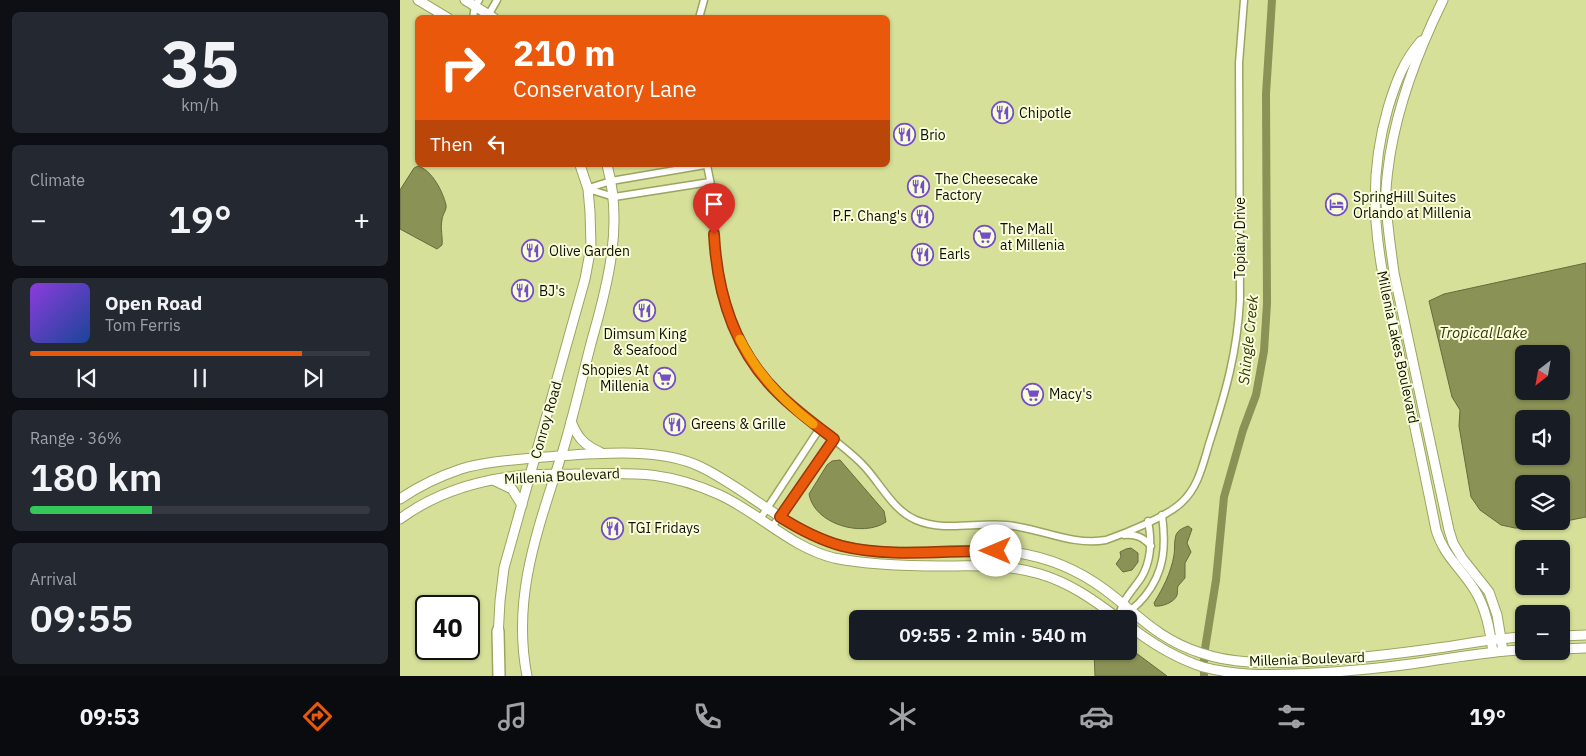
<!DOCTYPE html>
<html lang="en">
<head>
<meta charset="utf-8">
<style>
	:root { --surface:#171b24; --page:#242831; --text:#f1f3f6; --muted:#9ea1a6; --line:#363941; --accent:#ea580c }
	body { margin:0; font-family:"IBM Plex Sans",sans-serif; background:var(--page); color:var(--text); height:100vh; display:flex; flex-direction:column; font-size:19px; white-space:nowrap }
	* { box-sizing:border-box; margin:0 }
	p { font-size:16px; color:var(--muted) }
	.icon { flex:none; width:28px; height:28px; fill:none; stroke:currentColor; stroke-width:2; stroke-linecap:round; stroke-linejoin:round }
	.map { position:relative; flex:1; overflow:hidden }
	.side { display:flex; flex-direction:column; gap:12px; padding:12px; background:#0d0f14; width:400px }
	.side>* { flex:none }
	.banner { position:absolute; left:15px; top:15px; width:475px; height:152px; border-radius:8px; box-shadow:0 1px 4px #0004; background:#ea580c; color:#fff; overflow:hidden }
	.needle { width:32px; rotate:211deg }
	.fabs { position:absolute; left:1115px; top:345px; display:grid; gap:10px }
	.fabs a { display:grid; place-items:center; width:55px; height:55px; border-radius:8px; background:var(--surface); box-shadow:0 1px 4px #0004; font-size:25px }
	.speed { position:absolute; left:15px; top:595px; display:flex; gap:10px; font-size:25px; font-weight:700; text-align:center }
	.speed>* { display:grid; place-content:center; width:65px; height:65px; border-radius:50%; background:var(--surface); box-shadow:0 1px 4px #0004; line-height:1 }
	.speed .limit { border:2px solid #111; border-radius:8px; background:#fff; color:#111 }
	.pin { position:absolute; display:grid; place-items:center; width:42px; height:42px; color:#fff; margin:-51px -21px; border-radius:50% 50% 50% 0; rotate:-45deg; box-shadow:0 0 5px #0007 }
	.pin .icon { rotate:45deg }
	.me { position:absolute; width:55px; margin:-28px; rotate:270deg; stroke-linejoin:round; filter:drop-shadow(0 0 4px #0008) }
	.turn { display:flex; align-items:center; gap:18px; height:105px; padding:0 15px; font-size:22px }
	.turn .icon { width:65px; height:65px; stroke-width:2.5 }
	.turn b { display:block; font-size:35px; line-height:42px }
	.then { display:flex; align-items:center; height:48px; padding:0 15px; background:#0003; gap:10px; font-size:19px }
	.big { font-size:38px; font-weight:600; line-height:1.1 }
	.side .tile { flex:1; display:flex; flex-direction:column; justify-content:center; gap:8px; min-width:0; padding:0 18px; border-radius:8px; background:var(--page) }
	.side .dial { align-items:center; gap:0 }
	.dial b { font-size:65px; line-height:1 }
	.song { display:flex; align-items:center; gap:15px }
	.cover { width:60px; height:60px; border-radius:8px; background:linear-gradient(135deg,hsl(270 70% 55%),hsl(220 70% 35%)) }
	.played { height:5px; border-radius:2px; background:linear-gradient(90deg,var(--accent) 80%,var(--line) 80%) }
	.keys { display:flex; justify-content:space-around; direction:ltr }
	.heat { display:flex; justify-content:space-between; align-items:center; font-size:28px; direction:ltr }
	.charge { height:8px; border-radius:4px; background:linear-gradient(90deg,#34c759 36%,var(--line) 0) }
	.trip { position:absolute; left:449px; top:610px; width:288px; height:50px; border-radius:8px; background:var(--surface); box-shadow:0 1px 4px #0004; font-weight:600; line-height:50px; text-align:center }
	.tabs { display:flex; height:80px; justify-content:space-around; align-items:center; background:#090b0e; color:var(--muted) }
	.tabs .icon { width:35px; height:35px }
	.tabs .current { color:var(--accent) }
	.tabs b { font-size:22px; color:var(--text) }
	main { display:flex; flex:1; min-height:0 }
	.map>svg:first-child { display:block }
	.water { fill:#8b9255; stroke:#666b3c; fill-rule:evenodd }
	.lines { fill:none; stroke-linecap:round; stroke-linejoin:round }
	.canal { stroke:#8b9255; stroke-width:8 }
	.street-casing { stroke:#9ca560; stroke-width:9 }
	.secondary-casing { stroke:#9ca560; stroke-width:11 }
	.highway-casing { stroke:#9ca560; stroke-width:14 }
	.street { stroke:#fff; stroke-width:6 }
	.secondary { stroke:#fff; stroke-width:9 }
	.highway { stroke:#fff; stroke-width:11 }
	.route-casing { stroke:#983908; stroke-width:12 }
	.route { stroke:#ea580c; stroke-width:9 }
	.slow { stroke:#f59e0b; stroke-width:9 }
	.labels { text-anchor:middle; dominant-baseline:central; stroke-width:4; stroke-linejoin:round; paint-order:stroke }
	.poi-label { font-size:14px; fill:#0e0f00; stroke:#f8fdda; text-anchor:start }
	.street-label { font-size:14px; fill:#0e0f00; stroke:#f8fdda }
	.water-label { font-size:15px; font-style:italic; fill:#333706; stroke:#f8fdda }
</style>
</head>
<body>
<main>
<section class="side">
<div class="tile dial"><b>35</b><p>km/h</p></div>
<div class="tile"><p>Climate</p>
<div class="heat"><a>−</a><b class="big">19°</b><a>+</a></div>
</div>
<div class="tile">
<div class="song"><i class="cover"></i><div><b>Open Road</b><p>Tom Ferris</p></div></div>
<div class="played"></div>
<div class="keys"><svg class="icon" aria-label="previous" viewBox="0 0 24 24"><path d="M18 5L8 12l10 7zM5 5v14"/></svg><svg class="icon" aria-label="pause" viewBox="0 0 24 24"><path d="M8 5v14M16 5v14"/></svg><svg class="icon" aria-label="next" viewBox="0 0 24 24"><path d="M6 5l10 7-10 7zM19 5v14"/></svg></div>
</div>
<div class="tile"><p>Range · 36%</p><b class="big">180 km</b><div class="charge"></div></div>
<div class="tile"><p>Arrival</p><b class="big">09:55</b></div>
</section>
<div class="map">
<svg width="1186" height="676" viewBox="0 0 1186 676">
	<rect width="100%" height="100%" fill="#d6e099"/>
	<g class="water">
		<path d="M 18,166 C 32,170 43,192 46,205 C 47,210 42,215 42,220 C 40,228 43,237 42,245 L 37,249 L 0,229 L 0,190 L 14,168 Z"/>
		<path d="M 1186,263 L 1186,517 L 1131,528 L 1115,528 L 1101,525 L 1080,510 L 1071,497 L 1059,426 L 1060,410 L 1052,397 L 1029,301 L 1044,294 ZM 1124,354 L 1161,354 L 1161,391 L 1124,391 ZM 1124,419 L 1161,419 L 1161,456 L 1124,456 ZM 1124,484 L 1161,484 L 1161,521 L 1124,521 Z"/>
		<path d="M 440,460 L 484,511 L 486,522 C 462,538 414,524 409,494 L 427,465 L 432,461 Z"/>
		<path d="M 788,526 L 792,529 L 787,543 L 791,552 L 785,563 L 785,578 L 778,586 C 777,589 778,592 777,595 C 775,602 762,607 755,606 L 754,603 C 763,588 771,573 774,555 C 775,549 774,541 776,535 C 778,530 783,528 788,526 Z"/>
		<polygon points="731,548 738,553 738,562 732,570 723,572 716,564 721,557 720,552 726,549"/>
		<polygon points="728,647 767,676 695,676 694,651 728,651"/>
	</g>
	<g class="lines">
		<polyline class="canal" points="804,676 804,655 816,580 824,497 843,430 856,395 864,351 867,303 866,94 872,0"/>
		<defs>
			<g id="street">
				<polyline points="73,18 75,6 79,0"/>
				<polyline points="85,18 89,14 97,0"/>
				<polyline points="299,18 304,0"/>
				<path d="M 307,165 C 309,176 312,187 313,199 C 317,241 313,276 330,317 C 343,350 363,380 389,404 C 412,425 440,442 462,464 C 480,482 492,510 516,520 C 544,532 577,522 606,525 C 641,528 671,546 706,540 C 726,533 766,517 781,503 C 799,487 803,463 810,441 C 826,391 837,353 840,300 L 839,63 L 844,0"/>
				<polyline points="189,188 211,181 305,165"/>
				<polyline points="188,189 214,197 310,182"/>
				<polyline points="360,519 420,428"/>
				<polyline points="372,527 434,439"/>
				<path d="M 724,535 C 736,534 743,537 751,546"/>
				<path d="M 718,618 C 730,612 737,606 745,596 C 765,571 766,546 762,515"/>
				<path d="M 718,618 C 724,597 730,594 741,578 C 752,560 752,541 748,521"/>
			</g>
			<g id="secondary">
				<polyline points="18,0 48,18"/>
				<polyline points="65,0 94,18"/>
				<path d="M 1043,0 C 1019,49 999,100 990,155 C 988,170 985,186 986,201 C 987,225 991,249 994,273 L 1049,530 L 1053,543 L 1062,558 L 1089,592 L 1097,615 L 1103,651"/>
				<path d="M 1021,41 C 1003,62 996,82 988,108 C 961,201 982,271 1001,362 C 1013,418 1025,474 1036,530 C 1044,556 1060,567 1074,589 C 1086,607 1090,631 1093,652"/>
				<path d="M 171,421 C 177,437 184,445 200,452"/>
				<polyline points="93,480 112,489 122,505"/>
				<path d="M 0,499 C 19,486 40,476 61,469 C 88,461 116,460 144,457 C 190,454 259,446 301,467 C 348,490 386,529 436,544 C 489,560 547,547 602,551 C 639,554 674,567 704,589 C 738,614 757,639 801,653 C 833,664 865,663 898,662 C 947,660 996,654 1045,647 C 1071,643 1097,638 1124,637"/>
				<path d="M 0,519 C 35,493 75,481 117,476 C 136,473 156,475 175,474 C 233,473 265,470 320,495 C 359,513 392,548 434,558 C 469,565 505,566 541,566 C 574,566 607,564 640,574 C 670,583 694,600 719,619"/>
				<path d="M 728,625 C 751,643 775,658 803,667 C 833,675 863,675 894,674 C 933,673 972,669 1011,664 C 1048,659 1086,651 1124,650"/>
				<polyline points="1161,636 1186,635"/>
				<polyline points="98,637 100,601 104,568 185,279 191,247 190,212 188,189 180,165"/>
				<polyline points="1161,649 1186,648"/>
				<path d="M 127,676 C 111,594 140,524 164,447 C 175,410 183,373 193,336 C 209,280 223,223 207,165"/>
			</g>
			<polyline id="highway" points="98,631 99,676"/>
		</defs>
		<use href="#street" class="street-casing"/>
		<use href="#secondary" class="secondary-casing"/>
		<use href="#highway" class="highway-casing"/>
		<use href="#street" class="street"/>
		<use href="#secondary" class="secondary"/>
		<use href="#highway" class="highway"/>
	</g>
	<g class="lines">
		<defs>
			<path id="route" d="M 314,234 C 317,293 335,351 378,393 C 395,410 414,424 434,439 L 380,517 C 399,529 420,540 442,546 C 490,558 546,550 596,551"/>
		</defs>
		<use href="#route" class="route-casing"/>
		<use href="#route" class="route"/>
		<path class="slow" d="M 340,339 C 357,373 383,401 413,424"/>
	</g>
	<defs>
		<symbol id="restaurant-ring" viewBox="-11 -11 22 22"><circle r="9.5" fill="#f8fdda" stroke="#754ec7" stroke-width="1.5"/><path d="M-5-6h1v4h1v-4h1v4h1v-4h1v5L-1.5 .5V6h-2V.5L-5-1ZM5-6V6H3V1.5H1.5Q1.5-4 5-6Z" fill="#754ec7"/></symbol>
		<symbol id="hotel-ring" viewBox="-11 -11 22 22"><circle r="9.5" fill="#f8fdda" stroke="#754ec7" stroke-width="1.5"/><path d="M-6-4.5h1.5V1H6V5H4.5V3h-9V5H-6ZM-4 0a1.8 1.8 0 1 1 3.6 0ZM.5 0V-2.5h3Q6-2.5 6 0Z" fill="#754ec7"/></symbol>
		<symbol id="supermarket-ring" viewBox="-11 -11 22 22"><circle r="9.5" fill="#f8fdda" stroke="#754ec7" stroke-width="1.5"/><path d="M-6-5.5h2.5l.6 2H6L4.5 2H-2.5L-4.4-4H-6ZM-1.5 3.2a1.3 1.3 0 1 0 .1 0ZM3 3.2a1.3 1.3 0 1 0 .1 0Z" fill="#754ec7"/></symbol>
	</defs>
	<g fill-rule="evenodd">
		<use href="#restaurant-ring" x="590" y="100" width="25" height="25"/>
		<use href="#restaurant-ring" x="492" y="122" width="25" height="25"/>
		<use href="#restaurant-ring" x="506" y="174" width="25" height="25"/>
		<use href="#hotel-ring" x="924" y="192" width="25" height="25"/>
		<use href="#restaurant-ring" x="510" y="204" width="25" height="25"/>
		<use href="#supermarket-ring" x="572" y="224" width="25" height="25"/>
		<use href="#restaurant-ring" x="120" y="238" width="25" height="25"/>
		<use href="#restaurant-ring" x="510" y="242" width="25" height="25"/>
		<use href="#restaurant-ring" x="110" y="278" width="25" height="25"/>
		<use href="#restaurant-ring" x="232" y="298" width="25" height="25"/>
		<use href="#supermarket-ring" x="252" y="366" width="25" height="25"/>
		<use href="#supermarket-ring" x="620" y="382" width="25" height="25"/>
		<use href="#restaurant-ring" x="262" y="412" width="25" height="25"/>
		<use href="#restaurant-ring" x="200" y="516" width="25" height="25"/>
	</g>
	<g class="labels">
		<g class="poi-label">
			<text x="619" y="113">Chipotle</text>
			<text x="520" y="135">Brio</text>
			<text x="535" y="179">The Cheesecake<tspan x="535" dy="16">Factory</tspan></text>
			<text x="953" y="197">SpringHill Suites<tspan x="953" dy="16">Orlando at Millenia</tspan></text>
			<text x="507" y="216" text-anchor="end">P.F. Chang's</text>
			<text x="600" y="229">The Mall<tspan x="600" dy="16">at Millenia</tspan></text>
			<text x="149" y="251">Olive Garden</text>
			<text x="539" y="254">Earls</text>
			<text x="139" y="291">BJ's</text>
			<text x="245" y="334" text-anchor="middle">Dimsum King<tspan x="245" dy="16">&amp; Seafood</tspan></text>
			<text x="249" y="370" text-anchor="end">Shopies At<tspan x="249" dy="16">Millenia</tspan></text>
			<text x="649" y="394">Macy's</text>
			<text x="291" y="424">Greens &amp; Grille</text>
			<text x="228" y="528">TGI Fridays</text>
		</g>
		<g class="street-label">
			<text transform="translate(840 238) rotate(-90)">Topiary Drive</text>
			<text transform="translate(998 347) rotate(78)">Millenia Lakes Boulevard</text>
			<text transform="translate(146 420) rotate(-74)">Conroy Road</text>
			<text transform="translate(162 476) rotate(-3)">Millenia Boulevard</text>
			<text transform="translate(907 659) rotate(-2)">Millenia Boulevard</text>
		</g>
		<g class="water-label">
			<text x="1083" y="332">Tropical Lake</text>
			<text transform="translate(848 340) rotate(-84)">Shingle Creek</text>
		</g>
	</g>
</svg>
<div class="fabs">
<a><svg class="needle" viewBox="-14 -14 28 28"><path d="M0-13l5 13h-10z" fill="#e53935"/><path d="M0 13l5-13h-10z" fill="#9ea1a6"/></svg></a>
<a><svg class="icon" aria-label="sound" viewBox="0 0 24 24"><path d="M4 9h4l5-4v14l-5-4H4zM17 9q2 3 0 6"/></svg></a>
<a><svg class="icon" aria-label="layers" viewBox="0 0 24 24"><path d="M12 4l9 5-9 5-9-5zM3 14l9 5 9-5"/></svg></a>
<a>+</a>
<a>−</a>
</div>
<div class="speed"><div class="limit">40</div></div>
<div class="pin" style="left:314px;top:234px;background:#d93025"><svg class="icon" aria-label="arrive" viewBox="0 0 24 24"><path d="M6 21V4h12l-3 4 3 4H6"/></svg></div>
<svg class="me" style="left:596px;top:551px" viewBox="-20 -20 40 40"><circle r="19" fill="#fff"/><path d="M0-13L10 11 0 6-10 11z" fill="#ea580c"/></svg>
<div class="trip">09:55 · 2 min · 540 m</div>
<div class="banner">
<div class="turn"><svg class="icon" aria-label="right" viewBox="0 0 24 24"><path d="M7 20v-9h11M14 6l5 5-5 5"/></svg><div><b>210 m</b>Conservatory Lane</div></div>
<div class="then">Then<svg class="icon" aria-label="left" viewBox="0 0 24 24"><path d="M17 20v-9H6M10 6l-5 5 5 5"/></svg></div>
</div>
</div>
</main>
<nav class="tabs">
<b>09:53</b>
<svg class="icon current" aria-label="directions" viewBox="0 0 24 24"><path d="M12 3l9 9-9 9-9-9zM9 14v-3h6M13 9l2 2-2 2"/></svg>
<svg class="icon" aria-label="music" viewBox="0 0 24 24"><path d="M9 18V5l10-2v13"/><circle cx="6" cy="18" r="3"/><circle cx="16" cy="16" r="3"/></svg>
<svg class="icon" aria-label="phone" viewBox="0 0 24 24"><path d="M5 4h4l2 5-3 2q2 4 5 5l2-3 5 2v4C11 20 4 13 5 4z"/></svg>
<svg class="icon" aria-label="climate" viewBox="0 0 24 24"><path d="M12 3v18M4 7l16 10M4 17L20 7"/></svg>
<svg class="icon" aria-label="car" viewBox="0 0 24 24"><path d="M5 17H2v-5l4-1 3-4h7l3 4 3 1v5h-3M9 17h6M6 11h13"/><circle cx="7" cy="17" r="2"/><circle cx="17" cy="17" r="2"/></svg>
<svg class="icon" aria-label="filters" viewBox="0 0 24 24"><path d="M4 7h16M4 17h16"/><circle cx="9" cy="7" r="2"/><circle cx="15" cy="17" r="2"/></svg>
<b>19°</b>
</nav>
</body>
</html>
